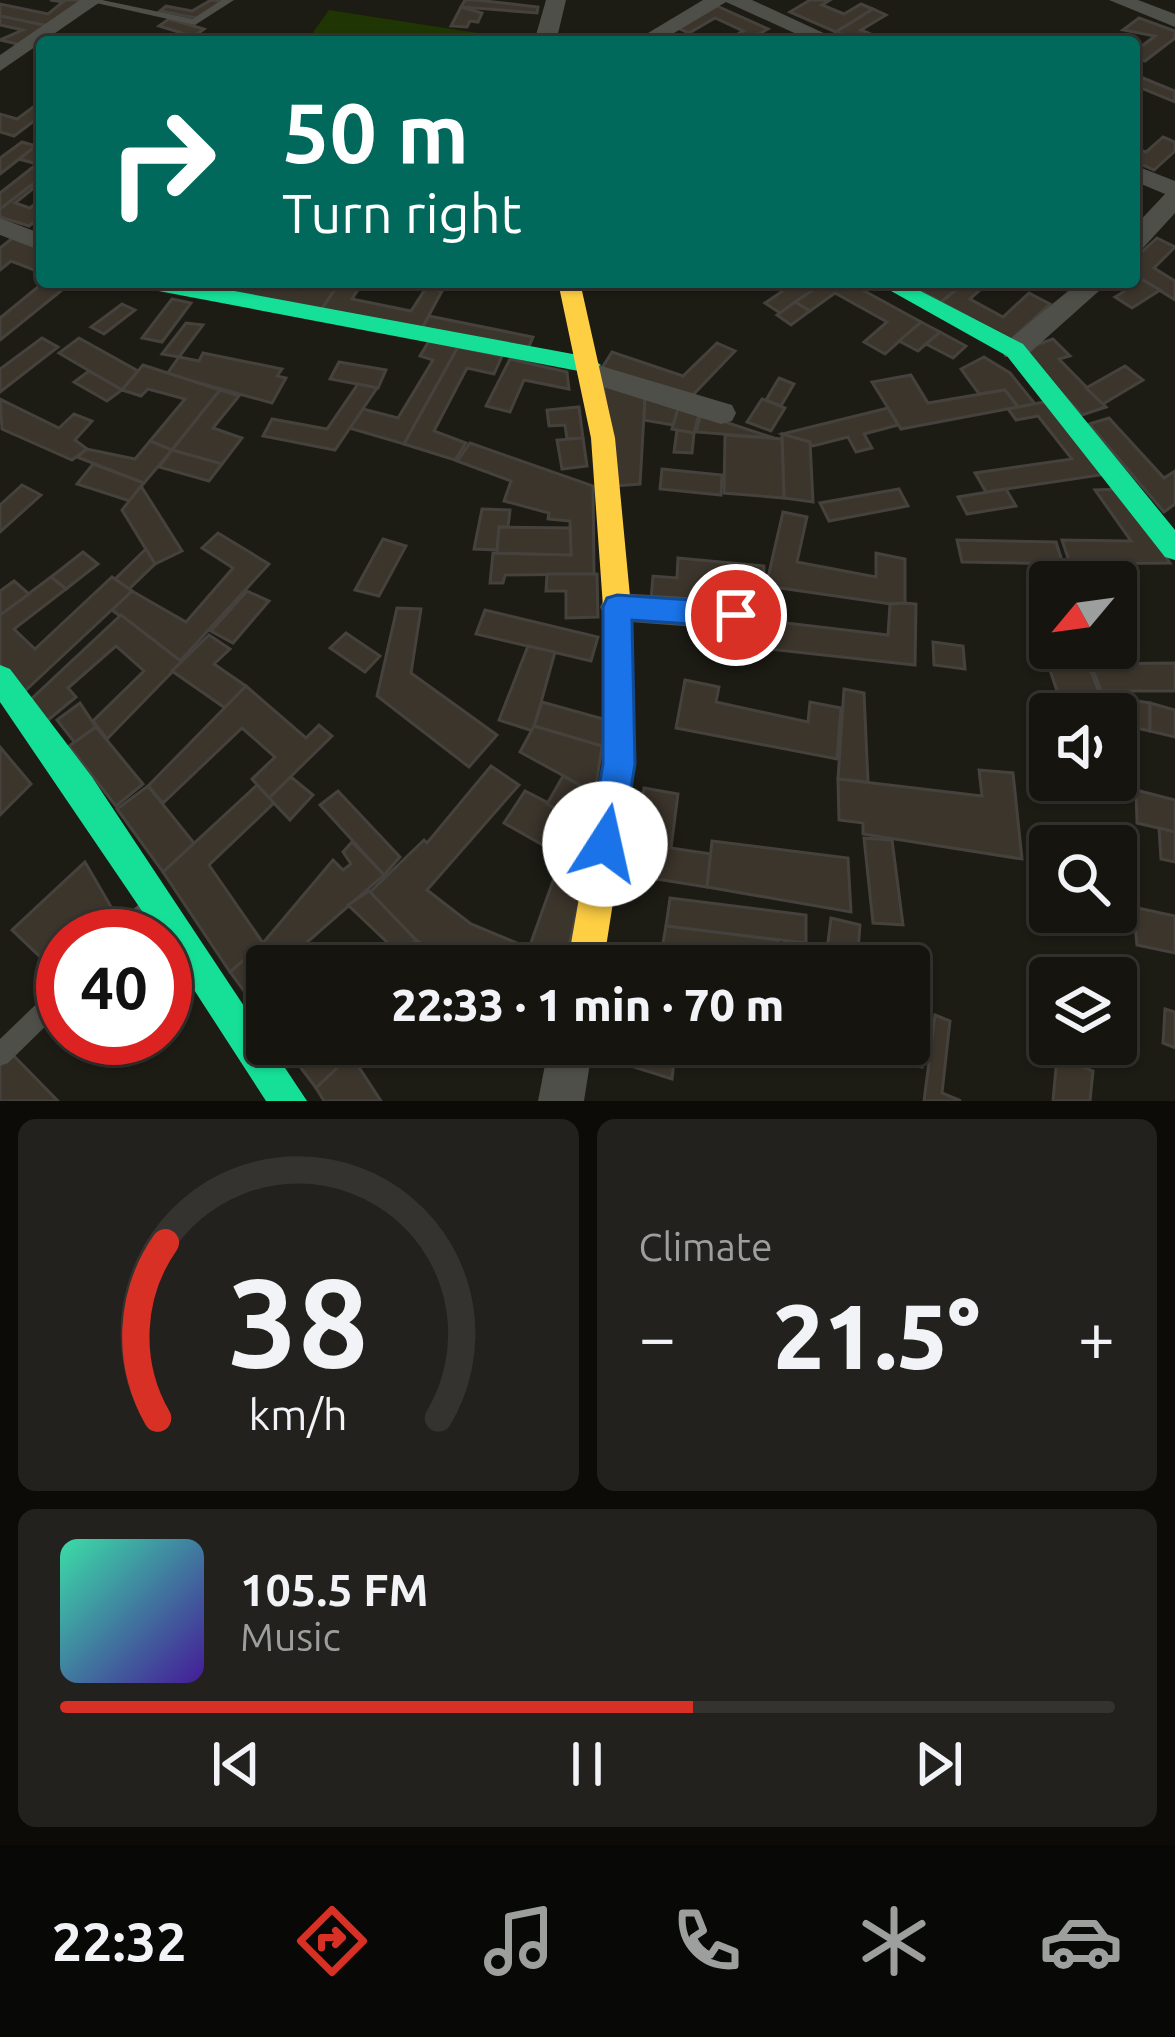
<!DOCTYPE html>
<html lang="en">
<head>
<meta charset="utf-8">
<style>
	:root { --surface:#15140f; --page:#22211d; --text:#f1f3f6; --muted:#9d9e9e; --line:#34332f; --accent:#d93025 }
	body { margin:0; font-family:Ubuntu,sans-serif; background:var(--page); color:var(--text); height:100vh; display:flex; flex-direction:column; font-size:45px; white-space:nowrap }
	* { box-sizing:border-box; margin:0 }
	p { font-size:39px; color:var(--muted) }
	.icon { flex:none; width:66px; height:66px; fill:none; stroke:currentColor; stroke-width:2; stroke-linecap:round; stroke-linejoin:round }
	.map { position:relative; height:1101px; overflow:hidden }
	.panel { display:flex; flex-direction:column; gap:18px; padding:18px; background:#0c0b08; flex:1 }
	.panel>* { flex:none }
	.hud { position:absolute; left:36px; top:36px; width:1104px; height:252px; border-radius:12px; box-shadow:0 3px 9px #0004,0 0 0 3px var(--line); background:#00695c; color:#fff; overflow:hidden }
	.needle { width:78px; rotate:241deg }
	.controls { position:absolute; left:1029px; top:561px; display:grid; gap:24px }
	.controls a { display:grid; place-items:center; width:108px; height:108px; border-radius:12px; background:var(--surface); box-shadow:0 3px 9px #0004,0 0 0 3px var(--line); font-size:60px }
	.speed { position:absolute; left:36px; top:909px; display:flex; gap:24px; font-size:60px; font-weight:700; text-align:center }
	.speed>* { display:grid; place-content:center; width:156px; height:156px; border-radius:50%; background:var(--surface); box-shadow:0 3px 9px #0004,0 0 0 3px var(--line); line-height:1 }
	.speed .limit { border:18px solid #d22; background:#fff; color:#111 }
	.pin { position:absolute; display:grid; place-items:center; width:102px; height:102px; color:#fff; margin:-51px; border:6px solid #fff; border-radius:50%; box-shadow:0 3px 12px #0007 }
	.me { position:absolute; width:132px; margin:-66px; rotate:10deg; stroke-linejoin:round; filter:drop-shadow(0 0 9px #0008) }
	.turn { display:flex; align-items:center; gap:42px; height:252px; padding:0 48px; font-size:54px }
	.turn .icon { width:156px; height:156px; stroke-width:2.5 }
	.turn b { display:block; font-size:84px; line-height:102px }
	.big { font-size:90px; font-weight:800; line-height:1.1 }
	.panel .widget { flex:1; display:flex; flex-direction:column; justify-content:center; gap:18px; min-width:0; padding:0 42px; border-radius:18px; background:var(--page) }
	.panel .dial { align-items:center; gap:0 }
	.dial svg { height:312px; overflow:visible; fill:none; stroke:var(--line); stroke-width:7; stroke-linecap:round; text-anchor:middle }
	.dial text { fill:var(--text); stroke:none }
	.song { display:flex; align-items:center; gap:36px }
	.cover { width:144px; height:144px; border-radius:18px; background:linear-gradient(135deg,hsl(160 70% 55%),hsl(260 70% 35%)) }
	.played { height:12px; border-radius:6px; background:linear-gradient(90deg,var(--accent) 60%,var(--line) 60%) }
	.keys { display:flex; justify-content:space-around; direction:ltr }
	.heat { display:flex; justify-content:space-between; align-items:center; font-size:66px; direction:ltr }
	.panel .tiles { flex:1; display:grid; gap:18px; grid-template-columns:1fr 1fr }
	.widget:last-child { grid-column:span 2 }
	.trip { position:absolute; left:246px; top:945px; width:684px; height:120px; border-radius:12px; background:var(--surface); box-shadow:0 3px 9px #0004,0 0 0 3px var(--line); font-weight:800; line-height:120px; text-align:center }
	.tabs { display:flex; height:192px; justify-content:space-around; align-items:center; background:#080806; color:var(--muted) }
	.tabs .icon { width:84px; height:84px }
	.tabs .active { color:var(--accent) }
	.tabs b { font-size:54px; color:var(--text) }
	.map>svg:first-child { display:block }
	.green { fill:#1f3503 }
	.building { fill:#3c352c; stroke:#45413c; stroke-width:3 }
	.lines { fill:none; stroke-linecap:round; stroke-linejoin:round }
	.lane { fill:#4f4f4a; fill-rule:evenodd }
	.street { fill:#4f4f4a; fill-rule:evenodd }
	.fast { fill:#16e098; fill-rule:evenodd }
	.slow { fill:#ffcf43; fill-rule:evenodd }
	.route { fill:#1a73e8; stroke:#114b97; stroke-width:3 }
</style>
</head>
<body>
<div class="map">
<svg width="1175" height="1101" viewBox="0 0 1175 1101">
	<rect width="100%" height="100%" fill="#1c1b14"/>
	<polygon class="green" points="329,10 536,42 306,42"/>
	<g class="building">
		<polygon points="50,0 83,0 48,26 0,16 0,4 48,14 63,2"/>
		<polygon points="211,0 223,1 196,18 160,11 166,6 192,11"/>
		<polygon points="465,0 476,0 538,7 537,13 461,7"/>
		<polygon points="810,0 830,0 822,5 844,14 861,4 873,9 836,32 790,12"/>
		<polygon points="717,6 768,29 745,42 724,42 743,31 715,18 689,33 678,28"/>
		<polygon points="461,7 482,13 478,22 470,21 467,27 451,26"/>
		<polygon points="873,9 886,15 861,30 889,42 859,42 836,32"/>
		<polygon points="0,16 48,26 21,45 0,40 23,30 0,25"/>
		<polygon points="1139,18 1175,31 1175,38 1145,61 1134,57 1134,52 1155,36 1123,30"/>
		<polygon points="169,19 204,29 186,42 169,42 182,33 159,26"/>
		<polygon points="1143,78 1175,91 1175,102 1134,85"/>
		<polygon points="36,105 42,106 42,115 14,136 0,132 0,114 17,119"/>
		<polygon points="1163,137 1175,142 1175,151 1154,170 1134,161 1134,148 1146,152"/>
		<polygon points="22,142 36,146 0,174 0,158"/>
		<polygon points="32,149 42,152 42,177 0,209 0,193 37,164 19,159"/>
		<polygon points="30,186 35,187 15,203 30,208 42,198 42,216 29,226 0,217 0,209"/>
		<polygon points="14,237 42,249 42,273 11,261 0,270 0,248"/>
		<polygon points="1157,238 1175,247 1154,268 1175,281 1175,300 1140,278 1125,290 1111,282 1134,282 1134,259"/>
		<polygon points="1143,280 1160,290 1132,308 1115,297"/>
		<polygon points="44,282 72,282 0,340 0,318"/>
		<polygon points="229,282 263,282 304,290 310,282 340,282 319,313 222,293"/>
		<polygon points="340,282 363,282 352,299 411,311 426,288 442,291 421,330 319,313"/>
		<polygon points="796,282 825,282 780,313 765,303"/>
		<polygon points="825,282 848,282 921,322 885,354 864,342 887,322 835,293 810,311 795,302"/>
		<polygon points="904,282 965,282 941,302"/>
		<polygon points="966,282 980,290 970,299 1003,317 1029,293 1050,304 1011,340 941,302"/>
		<polygon points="172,299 191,303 162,342 142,338"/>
		<polygon points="795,302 810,311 791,325 777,315"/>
		<polygon points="122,304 135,310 104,334 91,327"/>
		<polygon points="429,316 533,337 527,351 421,330"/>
		<polygon points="921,322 940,332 918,351 899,341"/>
		<polygon points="186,323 203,325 179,357 162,354"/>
		<polygon points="940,332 966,346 953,358 926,344"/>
		<polygon points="42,338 58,347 0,392 0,369"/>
		<polygon points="79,338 138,371 122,390 59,353"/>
		<polygon points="1053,339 1070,356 1059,359 1106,407 1082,415 1021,350"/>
		<polygon points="429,341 458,347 404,444 349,428 363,409 398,418 433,360 420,356"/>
		<polygon points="717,343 735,351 690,398 602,368 612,352 683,376"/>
		<polygon points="458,347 502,356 494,374 467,368 434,431 466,443 455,460 404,444"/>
		<polygon points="203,353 282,369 277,376 286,378 272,403 167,374 179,357 199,361"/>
		<polygon points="984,357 1010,373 1035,404 1018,407 1005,390 979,394 961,369"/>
		<polygon points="510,359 567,372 569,389 524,380 510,412 486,406"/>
		<polygon points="339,362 386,370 378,388 330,379"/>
		<polygon points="143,365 220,390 172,450 150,441 185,399 148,389 141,396 122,390"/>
		<polygon points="1125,366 1143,380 1103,404 1086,388"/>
		<polygon points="89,371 122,390 107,401 74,382"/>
		<polygon points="911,375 928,403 1005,390 1018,407 901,429 872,382"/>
		<polygon points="779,378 794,384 781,406 766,400"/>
		<polygon points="603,381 645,397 640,484 615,486"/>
		<polygon points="358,384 377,388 335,450 263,436 272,419 327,429"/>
		<polygon points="220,390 239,396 213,428 242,438 222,464 172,450"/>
		<polygon points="645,397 679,406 673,425 644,420"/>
		<polygon points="0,399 59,428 74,414 92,421 75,440 87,449 72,460 2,429"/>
		<polygon points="762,399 785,408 771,431 747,422"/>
		<polygon points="1049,401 1107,474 986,492 975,473 1072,459 1038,416 1016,420 1008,409"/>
		<polygon points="679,406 699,413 694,433 672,429"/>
		<polygon points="579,407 583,438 567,439 565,425 549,426 547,410"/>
		<polygon points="888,408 898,425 864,434 872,448 856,452 848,437 813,446 782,434"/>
		<polygon points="701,414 774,438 696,432"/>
		<polygon points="1109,418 1164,478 1175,471 1175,504 1164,512 1089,424"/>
		<polygon points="677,430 694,433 692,453 674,452"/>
		<polygon points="782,434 810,442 813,502 784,498"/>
		<polygon points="725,435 782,439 784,498 724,493"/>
		<polygon points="583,438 587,466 562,469 557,440"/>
		<polygon points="150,441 172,450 144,483 77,457 87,449 135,459"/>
		<polygon points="470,443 593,486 594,574 505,575 503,583 490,583 493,553 571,555 570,521 548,519 549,513 504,501 511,481 457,461"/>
		<polygon points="172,450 222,464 209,481 159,467"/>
		<polygon points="93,464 144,483 130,501 77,484"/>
		<polygon points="662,469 722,475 721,495 660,489"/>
		<polygon points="22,485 41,495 0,532 0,505"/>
		<polygon points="141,486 182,551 155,564 122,510"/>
		<polygon points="899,489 908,506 829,521 820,503"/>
		<polygon points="1006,489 1016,506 967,514 958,497"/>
		<polygon points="1121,489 1170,563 1070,564 1062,540 1131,541 1095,490"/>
		<polygon points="482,509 510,510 508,527 499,527 497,550 474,549"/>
		<polygon points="783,512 807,517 797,562 876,577 876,553 905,559 905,606 766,586"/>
		<polygon points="499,527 570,528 571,555 497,553"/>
		<polygon points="218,533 269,564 180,661 112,610 132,591 186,622 233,568 202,548"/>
		<polygon points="383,539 406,546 379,596 355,590"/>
		<polygon points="957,540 1056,542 1063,564 962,562"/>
		<polygon points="146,549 155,564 129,589 115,579"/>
		<polygon points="83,552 98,564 66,589 51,577"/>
		<polygon points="678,558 764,566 763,611 651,599 653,576 677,578"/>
		<polygon points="547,574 597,574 598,617 566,618 566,591 546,591"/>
		<polygon points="51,577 66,589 14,629 35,649 112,577 132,591 25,691 0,665 0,615"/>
		<polygon points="14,581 29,594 0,615 0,591"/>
		<polygon points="247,591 269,601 233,643 211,631"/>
		<polygon points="905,603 916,604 915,665 760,648 763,615 786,618 786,623 888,635 890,604"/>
		<polygon points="397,608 421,609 411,673 497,735 469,767 377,696"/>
		<polygon points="485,610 598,637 591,661 476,634"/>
		<polygon points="749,613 763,615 760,648 745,646"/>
		<polygon points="121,615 182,662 107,739 93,721 144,671 116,646 68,688 76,697 47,721 28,702"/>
		<polygon points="346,633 380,656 365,672 330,648"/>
		<polygon points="209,635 230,649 214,664 246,686 225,708 172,671"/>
		<polygon points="933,642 963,646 965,669 934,665"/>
		<polygon points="528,646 555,652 533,731 499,720"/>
		<polygon points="1175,663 1175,691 1101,691 1091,664"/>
		<polygon points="1090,669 1099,692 1058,694 1050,670"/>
		<polygon points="685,680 719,687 716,702 808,722 810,702 841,708 837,759 676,728"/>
		<polygon points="246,686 306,738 319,725 332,736 269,798 252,779 275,757 242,728 163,803 148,786"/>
		<polygon points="844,689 864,693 868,782 838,779"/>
		<polygon points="1120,698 1150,703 1150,731 1128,726"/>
		<polygon points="542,702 607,720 602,746 534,726"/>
		<polygon points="80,703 96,727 75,743 57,720"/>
		<polygon points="1150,703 1175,710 1175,737 1150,731"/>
		<polygon points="534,726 602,746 595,793 520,752"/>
		<polygon points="96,727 143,784 116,806 69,746"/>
		<polygon points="0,747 31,784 0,815"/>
		<polygon points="491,766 519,785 427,890 471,924 529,948 562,856 504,823 525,791 597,828 564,966 453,966 416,940 370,892 424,840 427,843"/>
		<polygon points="979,770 1013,773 1022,859 863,834 863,823 839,820 838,779 982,796"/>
		<polygon points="563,776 592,792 578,821 547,804"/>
		<polygon points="291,777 313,795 290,820 269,798"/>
		<polygon points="257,785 274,803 209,865 263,943 230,972 163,872"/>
		<polygon points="148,786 194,843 163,872 117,809"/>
		<polygon points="644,788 678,794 671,848 711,854 707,887 631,875"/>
		<polygon points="1136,790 1175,800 1175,832 1137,823"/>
		<polygon points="338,791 400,857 384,875 320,805"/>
		<polygon points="1159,828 1175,832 1175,862 1161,859"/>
		<polygon points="864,838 892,840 903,925 873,923"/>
		<polygon points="712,841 848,858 851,912 707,887"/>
		<polygon points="352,842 384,875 280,966 267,966 267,1022 230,972 263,943 333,860 343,870 351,864 343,852"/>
		<polygon points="85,862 114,912 91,936 63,936 63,964 56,972 12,930"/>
		<polygon points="369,891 416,940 392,966 361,966 372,954 378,960 390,945 348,905"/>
		<polygon points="670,898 806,915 806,943 666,926"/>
		<polygon points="1133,907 1175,916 1175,953 1137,945"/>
		<polygon points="831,918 860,925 857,964 863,965 865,944 916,956 911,1024 923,1026 922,1067 857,1050 858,1044 909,1044 909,966 825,966"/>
		<polygon points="666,926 778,940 777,966 659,966"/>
		<polygon points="416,940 453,966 403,966"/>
		<polygon points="1165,1009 1175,1012 1175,1048 1163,1043"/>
		<polygon points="935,1015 950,1021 942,1093 961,1101 924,1101"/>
		<polygon points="283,1044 350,1044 346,1049 351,1055 316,1088"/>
		<polygon points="620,1044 676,1044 672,1079 618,1062"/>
		<polygon points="10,1052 58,1101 0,1101 0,1065"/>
		<polygon points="351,1055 381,1101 324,1101 316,1088"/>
		<polygon points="1057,1057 1093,1071 1090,1101 1053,1101"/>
	</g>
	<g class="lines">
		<g class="lane">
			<polygon points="102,0 193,19 222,0 234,0 195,25 87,1"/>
			<path d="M 152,897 L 159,900 L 162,907 L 159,914 L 137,936 L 111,936 C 118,921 137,903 152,897 Z"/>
			<polygon points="63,983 63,1009 8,1063 0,1066 0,1039 55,986"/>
		</g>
		<g class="street">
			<polygon points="80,0 103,0 0,71 0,55"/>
			<polygon points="546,0 566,0 556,42 534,42"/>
			<polygon points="703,0 752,0 843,42 814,42 726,2 659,42 633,42"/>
			<polygon points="1109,0 1138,0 1175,14 1175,27"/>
			<polygon points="1134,165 1175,181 1175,213 1143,248 1134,250 1134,227 1165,194 1134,181"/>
			<polygon points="0,218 42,234 42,251 0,235"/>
			<polygon points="1079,282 1109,282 1025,357 1005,357 1001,350 1005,343"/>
			<polygon points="591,363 732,405 736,413 732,421 721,424 581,380 577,373 581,366"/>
			<polygon points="617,593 736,600 748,605 753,615 748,625 736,630 617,621 605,617 600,607 605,597"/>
			<polygon points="549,1044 593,1044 584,1101 538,1101"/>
		</g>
		<g class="fast">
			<polygon points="137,282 186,282 589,357 601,365 589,373 148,289"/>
			<polygon points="875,282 903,282 1023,344 1175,530 1175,560 1165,557 1007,356"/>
			<polygon points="0,665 10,669 92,777 307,1101 266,1101 165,945 165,936 159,936 0,702"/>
		</g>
		<polygon class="slow" points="558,282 580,282 615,438 631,607 635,763 603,966 567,966 603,763 603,607 591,438"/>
	</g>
	<polygon class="route" points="617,595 736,603 746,606 750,615 746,624 736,627 632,620 635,764 622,844 617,856 605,861 594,856 589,844 603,764 603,607 607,598"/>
</svg>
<div class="controls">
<a><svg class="needle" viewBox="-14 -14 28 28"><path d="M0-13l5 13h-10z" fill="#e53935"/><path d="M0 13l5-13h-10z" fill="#9d9e9e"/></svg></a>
<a><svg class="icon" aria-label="sound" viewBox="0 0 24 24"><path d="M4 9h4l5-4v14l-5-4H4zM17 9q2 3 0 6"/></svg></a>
<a><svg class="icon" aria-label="search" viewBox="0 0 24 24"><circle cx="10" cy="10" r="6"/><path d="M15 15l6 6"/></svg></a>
<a><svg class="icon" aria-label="layers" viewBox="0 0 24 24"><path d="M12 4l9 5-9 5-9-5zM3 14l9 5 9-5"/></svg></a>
</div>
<div class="speed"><div class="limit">40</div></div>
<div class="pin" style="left:736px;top:615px;background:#d93025"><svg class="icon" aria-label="arrive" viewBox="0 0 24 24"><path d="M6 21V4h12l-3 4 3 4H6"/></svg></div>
<svg class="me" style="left:605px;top:844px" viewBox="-20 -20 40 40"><circle r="19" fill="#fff"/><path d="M0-13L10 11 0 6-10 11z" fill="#1a73e8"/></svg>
<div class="trip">22:33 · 1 min · 70 m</div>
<div class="hud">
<div class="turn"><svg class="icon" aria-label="right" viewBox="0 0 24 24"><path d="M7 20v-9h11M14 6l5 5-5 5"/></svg><div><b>50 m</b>Turn right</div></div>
</div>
</div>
<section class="panel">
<div class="tiles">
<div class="widget dial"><svg viewBox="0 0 100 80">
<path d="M14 69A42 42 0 1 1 86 69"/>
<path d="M14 69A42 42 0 0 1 16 24" stroke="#d93025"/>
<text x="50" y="56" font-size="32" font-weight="700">38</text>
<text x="50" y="72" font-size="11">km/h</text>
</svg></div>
<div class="widget"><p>Climate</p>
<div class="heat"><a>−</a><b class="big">21.5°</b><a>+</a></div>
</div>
<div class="widget">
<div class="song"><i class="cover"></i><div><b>105.5 FM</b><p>Music</p></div></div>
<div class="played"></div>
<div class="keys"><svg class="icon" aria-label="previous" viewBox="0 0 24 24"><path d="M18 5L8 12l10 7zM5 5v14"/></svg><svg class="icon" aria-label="pause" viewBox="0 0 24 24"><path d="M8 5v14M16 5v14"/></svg><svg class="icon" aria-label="next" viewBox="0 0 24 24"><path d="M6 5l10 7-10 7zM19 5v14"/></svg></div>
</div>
</div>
</section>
<nav class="tabs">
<b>22:32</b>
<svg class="icon active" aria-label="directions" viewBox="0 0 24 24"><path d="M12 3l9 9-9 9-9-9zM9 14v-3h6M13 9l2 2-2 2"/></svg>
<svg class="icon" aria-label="music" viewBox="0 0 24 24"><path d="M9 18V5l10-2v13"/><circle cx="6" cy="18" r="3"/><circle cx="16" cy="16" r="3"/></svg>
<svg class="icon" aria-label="phone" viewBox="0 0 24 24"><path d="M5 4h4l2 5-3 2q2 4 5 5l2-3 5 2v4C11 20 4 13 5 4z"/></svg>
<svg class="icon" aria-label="climate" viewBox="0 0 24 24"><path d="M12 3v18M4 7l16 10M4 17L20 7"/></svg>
<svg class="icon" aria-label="car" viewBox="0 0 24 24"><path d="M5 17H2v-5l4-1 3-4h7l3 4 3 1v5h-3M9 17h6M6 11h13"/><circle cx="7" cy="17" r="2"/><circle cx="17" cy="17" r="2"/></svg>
</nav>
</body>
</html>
